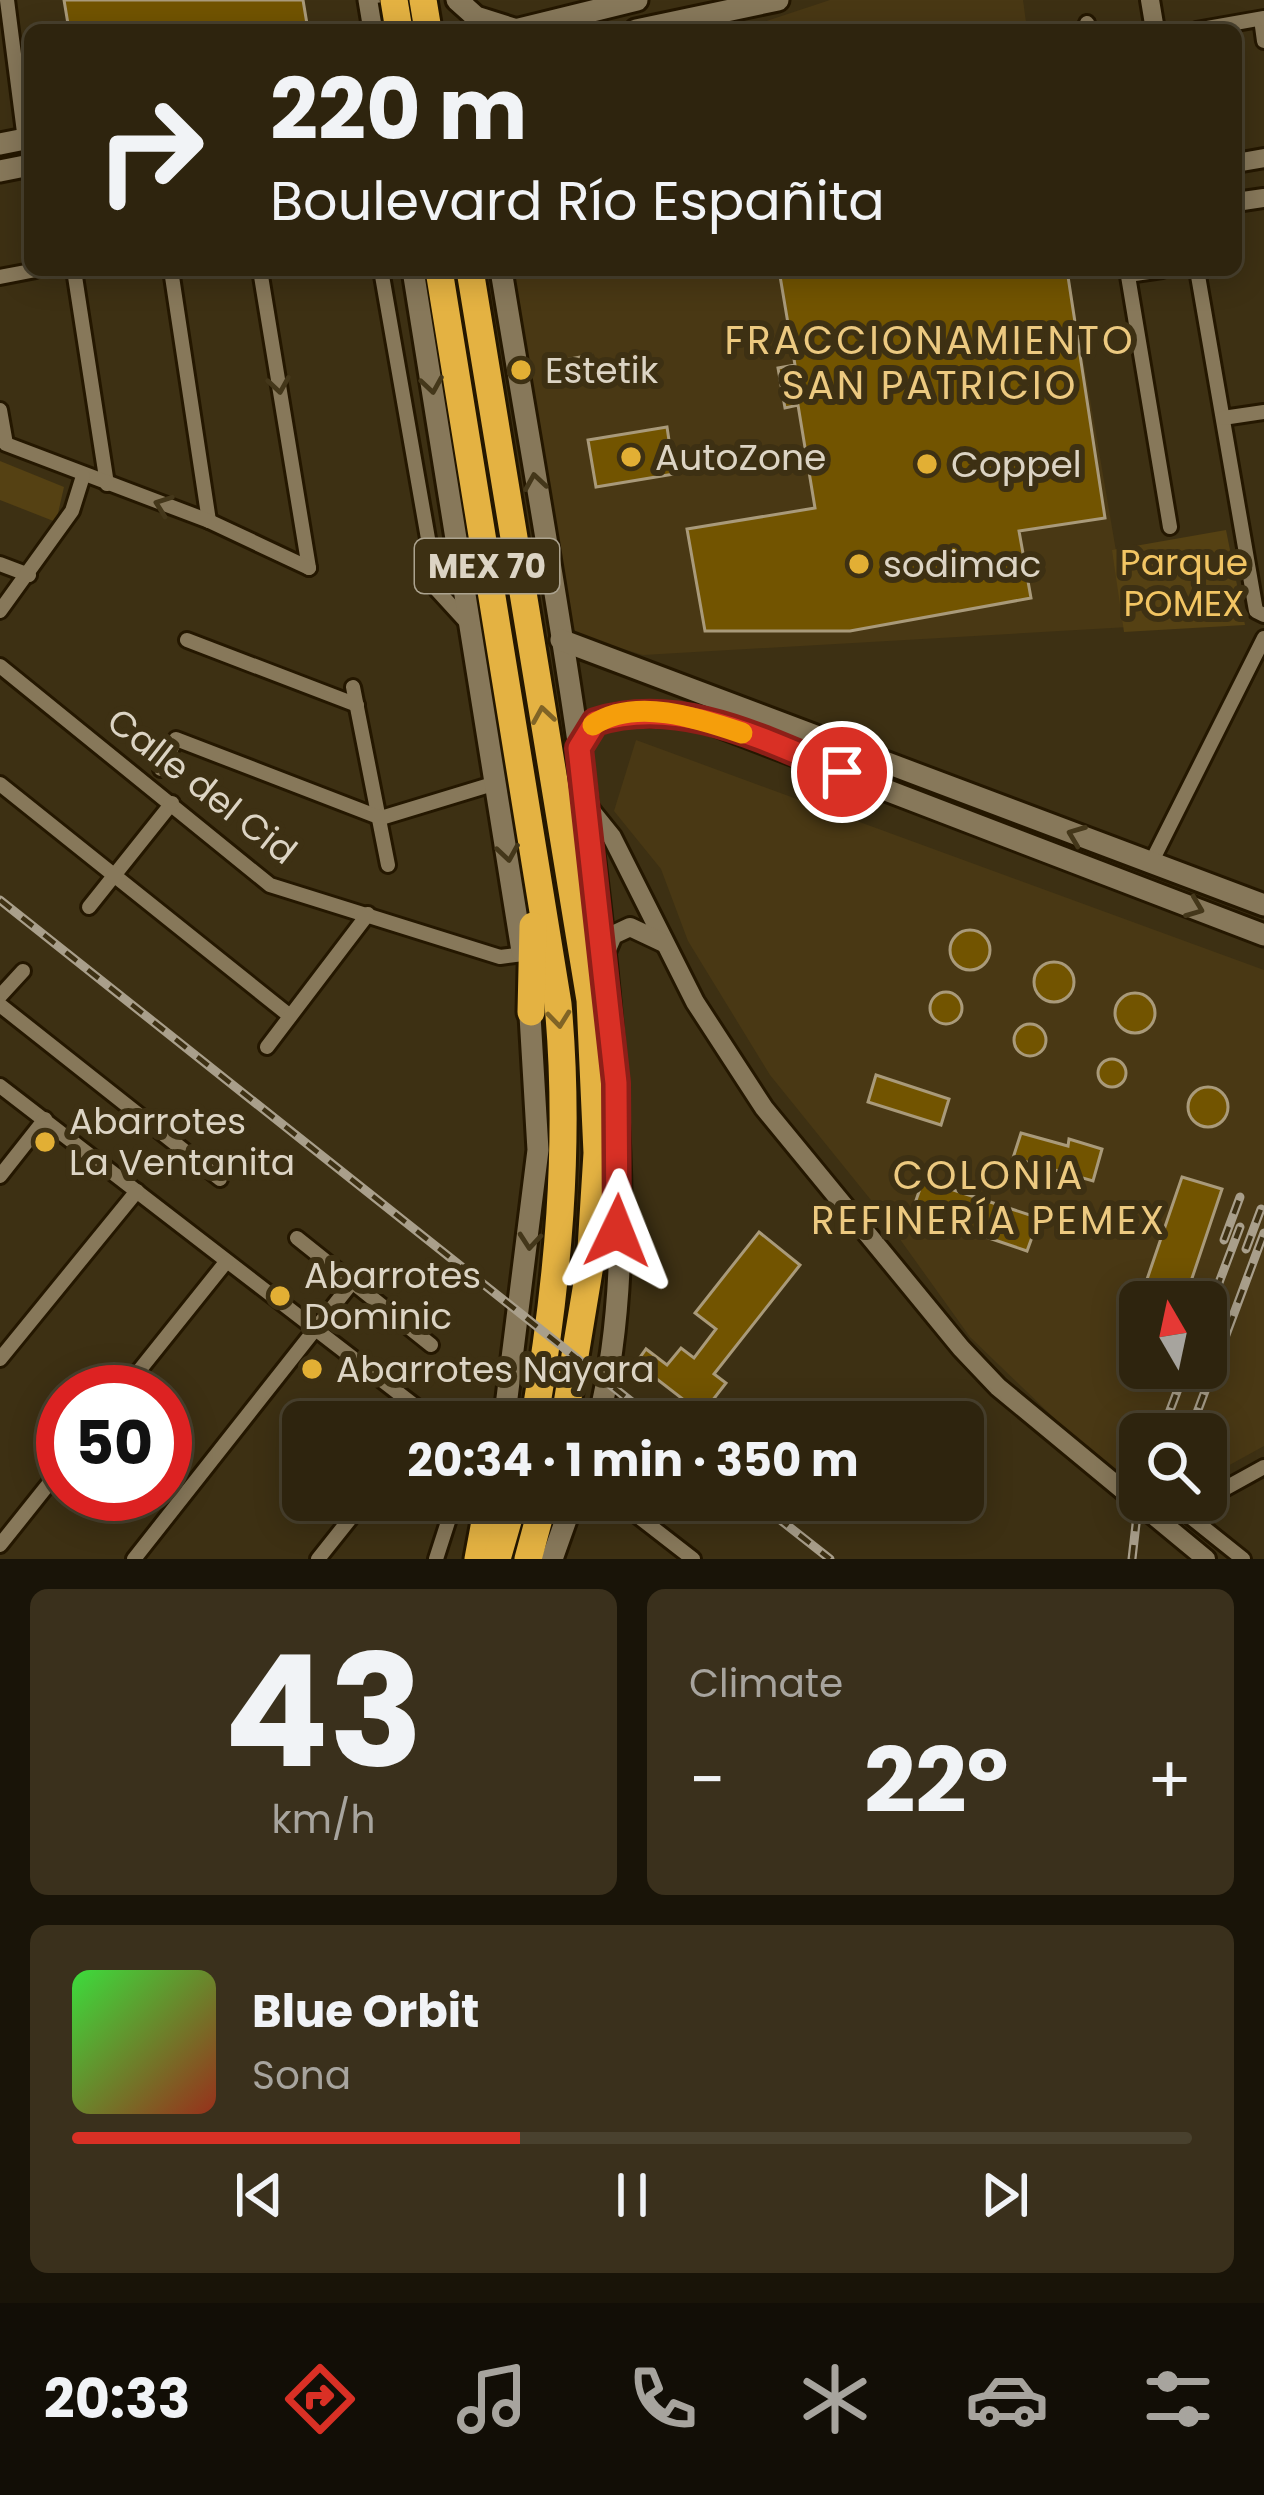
<!DOCTYPE html>
<html lang="en">
<head>
<meta charset="utf-8">
<style>
	:root { --surface:#2e240e; --page:#3a301c; --text:#f1f3f6; --muted:#a7a49e; --line:#49412e; --accent:#d93025 }
	body { margin:0; font-family:Poppins,sans-serif; background:var(--page); color:var(--text); height:100vh; display:flex; flex-direction:column; font-size:45px; white-space:nowrap }
	* { box-sizing:border-box; margin:0 }
	p { font-size:39px; color:var(--muted) }
	.icon { flex:none; width:66px; height:66px; fill:none; stroke:currentColor; stroke-width:2; stroke-linecap:round; stroke-linejoin:round }
	.map { position:relative; height:1559px; overflow:hidden }
	.panel { display:flex; flex-direction:column; gap:30px; padding:30px; background:#191408; flex:1 }
	.panel>* { flex:none }
	.hud { position:absolute; left:24px; top:24px; width:1218px; height:252px; border-radius:18px; box-shadow:0 6px 30px #0003,0 0 0 3px var(--line); background:#2e240e; color:var(--text); overflow:hidden }
	.needle { width:78px; rotate:351deg }
	.tools { position:absolute; left:1119px; top:1281px; display:grid; gap:24px }
	.tools a { display:grid; place-items:center; width:108px; height:108px; border-radius:18px; background:var(--surface); box-shadow:0 6px 30px #0003,0 0 0 3px var(--line); font-size:60px }
	.speed { position:absolute; left:36px; top:1365px; display:flex; gap:24px; font-size:60px; font-weight:700; text-align:center }
	.speed>* { display:grid; place-content:center; width:156px; height:156px; border-radius:50%; background:var(--surface); box-shadow:0 6px 30px #0003,0 0 0 3px var(--line); line-height:1 }
	.speed .limit { border:18px solid #d22; background:#fff; color:#111 }
	.pin { position:absolute; display:grid; place-items:center; width:102px; height:102px; color:#fff; margin:-51px; border:6px solid #fff; border-radius:50%; box-shadow:0 3px 12px #0007 }
	.me { position:absolute; width:132px; margin:-66px; rotate:2deg; stroke-linejoin:round; filter:drop-shadow(0 0 9px #0008) }
	.turn { display:flex; align-items:center; gap:42px; height:252px; padding:0 48px; font-size:54px }
	.turn .icon { width:156px; height:156px; stroke-width:2.5 }
	.turn b { display:block; font-size:84px; line-height:102px }
	.big { font-size:90px; font-weight:700; line-height:1.1 }
	.panel .tile { flex:1; display:flex; flex-direction:column; justify-content:center; gap:18px; min-width:0; padding:0 42px; border-radius:18px; background:var(--page) }
	.panel .dial { align-items:center; gap:0 }
	.dial b { font-size:156px; line-height:1 }
	.song { display:flex; align-items:center; gap:36px }
	.cover { width:144px; height:144px; border-radius:18px; background:linear-gradient(135deg,hsl(120 70% 55%),hsl(10 70% 35%)) }
	.played { height:12px; border-radius:6px; background:linear-gradient(90deg,var(--accent) 40%,var(--line) 40%) }
	.keys { display:flex; justify-content:space-around; direction:ltr }
	.heat { display:flex; justify-content:space-between; align-items:center; font-size:66px; direction:ltr }
	.panel .tiles { flex:1; display:grid; gap:30px; grid-template-columns:1fr 1fr }
	.tile:last-child { grid-column:span 2 }
	.trip { position:absolute; left:282px; top:1401px; width:702px; height:120px; border-radius:18px; background:var(--surface); box-shadow:0 6px 30px #0003,0 0 0 3px var(--line); font-weight:700; line-height:120px; text-align:center }
	.tab-bar { display:flex; height:192px; justify-content:space-around; align-items:center; background:#120e06; color:var(--muted) }
	.tab-bar .icon { width:84px; height:84px }
	.tab-bar .current { color:var(--accent) }
	.tab-bar b { font-size:54px; color:var(--text) }
	.map>svg:first-child { display:block }
	.built { fill:#493814; fill-rule:evenodd }
	.green { fill:#554113 }
	.building { fill:#725400; stroke:#a99a7a; stroke-width:3 }
	.lines { fill:none; stroke-linecap:round; stroke-linejoin:round }
	.minor-casing { stroke:#241700; stroke-width:20 }
	.tertiary-casing { stroke:#241700; stroke-width:24 }
	.secondary-casing { stroke:#241700; stroke-width:27 }
	.motorway-casing { stroke:#241700; stroke-width:33 }
	.minor { stroke:#87785a; stroke-width:14 }
	.tertiary { stroke:#87785a; stroke-width:18 }
	.secondary { stroke:#87785a; stroke-width:21 }
	.motorway { stroke:#e4b242; stroke-width:27 }
	.rail-casing { stroke:#a99f8b; stroke-width:9 }
	.rail { stroke:#3d3013; stroke-width:4.5; stroke-dasharray:14; stroke-linecap:butt }
	.motorway-bridge-casing { stroke:#241700; stroke-width:33; stroke-linecap:butt }
	.motorway-bridge { stroke:#e4b242; stroke-width:27 }
	.oneway { stroke:#44371a }
	.oneway2 { stroke:#806426 }
	.route-casing { stroke:#8d1f18; stroke-width:30 }
	.route { stroke:#d93025; stroke-width:21 }
	.slow { stroke:#f59e0b; stroke-width:21 }
	.poi-dot { fill:#e2af34; stroke:#3d3013; stroke-width:4.5 }
	.labels { text-anchor:middle; dominant-baseline:central; stroke-width:12; stroke-linejoin:round; paint-order:stroke }
	.shield { fill:#3d3013; stroke:#aca38f; stroke-width:3 }
	.shield-label { font-size:33px; font-weight:bold; fill:#dcd4c4 }
	.poi-label { font-size:36px; fill:#dcd4c4; stroke:#3d3013; text-anchor:start }
	.park-label { font-size:36px; fill:#f2c563; stroke:#3d3013 }
	.street-label { font-size:36px; fill:#dcd4c4; stroke:#3d3013 }
	.neighbourhood-label { font-size:39px; letter-spacing:3px; fill:#ecc980; stroke:#3d3013 }
</style>
</head>
<body>
<div class="map">
<svg width="1264" height="1559" viewBox="0 0 1264 1559">
	<rect width="100%" height="100%" fill="#3d3013"/>
	<g class="built">
		<polygon points="830,0 1023,0 1027,30 739,30"/>
		<polygon points="508,270 1068,270 1129,627 643,655 572,633 525,385 523,327"/>
		<path d="M 636,740 L 1264,970 L 1264,1446 L 1206,1478 L 1206,1434 L 1140,1434 L 1140,1479 L 1122,1475 L 1077,1440 L 970,1337 L 879,1210 L 770,1075 L 688,941 L 661,869 L 614,811 ZM 1140,1302 L 1206,1302 L 1206,1368 L 1140,1368 Z"/>
	</g>
	<g class="green">
		<polygon points="0,461 64,487 56,522 0,500"/>
		<polygon points="1226,530 1245,625 1124,632 1112,550"/>
	</g>
	<g class="building">
		<polygon points="64,0 303,0 308,30 69,30"/>
		<polygon points="779,270 1067,270 1105,518 1019,531 1031,598 850,631 705,631 687,529 815,508 798,405 785,408 778,368 795,365"/>
		<polygon points="591,355 594,374 573,377 570,359"/>
		<polygon points="667,427 674,474 596,487 588,440"/>
		<circle cx="970" cy="950" r="20"/>
		<circle cx="1054" cy="982" r="20"/>
		<circle cx="946" cy="1008" r="16"/>
		<circle cx="1135" cy="1013" r="20"/>
		<circle cx="1030" cy="1040" r="16"/>
		<circle cx="1112" cy="1073" r="14"/>
		<polygon points="876,1075 949,1099 941,1125 868,1102"/>
		<circle cx="1208" cy="1107" r="20"/>
		<polygon points="1021,1133 1068,1146 1069,1139 1102,1149 1093,1181 1013,1158"/>
		<polygon points="1182,1177 1222,1189 1184,1302 1175,1302 1143,1291"/>
		<polygon points="923,1180 1039,1218 1027,1251 912,1212"/>
		<polygon points="759,1232 800,1265 714,1374 726,1383 702,1414 636,1363 646,1349 667,1365 681,1348 694,1358 716,1329 695,1313"/>
	</g>
	<g class="lines">
		<defs>
			<g id="minor">
				<polyline points="7,0 25,140"/>
				<polyline points="1261,19 1264,41"/>
				<polyline points="1087,23 1088,30"/>
				<polyline points="1196,30 1264,18"/>
				<polyline points="74,270 107,484"/>
				<polyline points="171,270 209,521"/>
				<polyline points="260,270 309,568"/>
				<polyline points="381,270 437,590 469,625"/>
				<polyline points="1127,270 1170,527"/>
				<polyline points="1197,270 1256,611 1264,615"/>
				<polyline points="1128,275 1162,270"/>
				<polyline points="0,277 36,270"/>
				<polyline points="0,410 6,444 209,521 309,568"/>
				<polyline points="1223,418 1264,412"/>
				<polyline points="0,564 29,575"/>
				<polyline points="0,611 72,511 83,476"/>
				<polyline points="187,640 357,705"/>
				<polyline points="0,666 270,885 500,957 523,954"/>
				<polyline points="353,687 388,865"/>
				<polyline points="161,769 176,739 381,818 496,783"/>
				<polyline points="0,784 290,1016"/>
				<polyline points="1151,863 1264,638"/>
				<polyline points="89,907 172,803"/>
				<polyline points="0,996 23,971"/>
				<polyline points="0,1005 220,1179"/>
				<polyline points="267,1047 368,914"/>
				<polyline points="0,1086 436,1422"/>
				<polyline points="0,1176 45,1119"/>
				<polyline points="297,1238 431,1345"/>
				<polyline points="0,1359 137,1191"/>
				<polyline points="122,1392 226,1262"/>
				<polyline points="1206,1499 1264,1467"/>
				<polyline points="617,1500 693,1559"/>
				<polyline points="1183,1511 1243,1559"/>
				<polyline points="0,1545 63,1466"/>
				<polyline points="134,1559 350,1285"/>
				<polyline points="318,1559 365,1500"/>
				<polyline points="436,1559 455,1500"/>
			</g>
			<g id="tertiary">
				<polyline points="1150,0 1155,30"/>
				<polyline points="1236,163 1264,158"/>
				<polyline points="1236,202 1264,198"/>
				<polyline points="587,806 612,837 695,1002 764,1108 961,1348 998,1387 1206,1559"/>
				<polyline points="605,954 613,935 630,927 664,943"/>
			</g>
			<g id="secondary">
				<polyline points="369,0 374,30"/>
				<polyline points="457,0 476,17 517,30"/>
				<polyline points="515,30 637,0"/>
				<polyline points="636,30 778,0"/>
				<polyline points="0,144 30,138"/>
				<polyline points="0,171 30,165"/>
				<polyline points="413,270 522,951"/>
				<path d="M 501,270 C 542,520 590,771 611,1024 C 621,1152 630,1296 598,1422"/>
				<polyline points="561,640 1264,905"/>
				<polyline points="579,747 595,722 618,715 693,716 1264,935"/>
				<polyline points="504,1422 538,1150 529,999"/>
				<polyline points="552,1559 573,1500"/>
			</g>
			<g id="motorway">
				<path d="M 439,270 L 558,1004 C 571,1145 558,1283 534,1422"/>
				<polyline points="470,270 590,1000 597,1153 590,1265 564,1422"/>
				<polyline points="531,1012 533,926"/>
				<polyline points="478,1559 489,1500"/>
				<polyline points="497,1559 514,1500"/>
				<polyline points="528,1559 544,1500"/>
			</g>
		</defs>
		<use href="#minor" class="minor-casing"/>
		<use href="#tertiary" class="tertiary-casing"/>
		<use href="#secondary" class="secondary-casing"/>
		<use href="#motorway" class="motorway-casing"/>
		<use href="#minor" class="minor"/>
		<use href="#tertiary" class="tertiary"/>
		<use href="#secondary" class="secondary"/>
		<use href="#motorway" class="motorway"/>
		<defs>
			<g id="rail">
				<polyline points="0,900 657,1422"/>
				<polyline points="1224,1240 1240,1197"/>
				<polyline points="1246,1249 1261,1209"/>
				<polyline points="1206,1317 1240,1227"/>
				<polyline points="1161,1434 1186,1368"/>
				<polyline points="1189,1434 1264,1233"/>
				<polyline points="755,1500 830,1559"/>
				<polyline points="1132,1559 1140,1489"/>
			</g>
		</defs>
		<use href="#rail" class="rail-casing"/>
		<use href="#rail" class="rail"/>
		<defs>
			<g id="motorway-bridge">
				<polyline points="394,0 399,30"/>
				<polyline points="423,0 428,30"/>
			</g>
		</defs>
		<use href="#motorway-bridge" class="motorway-bridge-casing"/>
		<use href="#motorway-bridge" class="motorway-bridge"/>
	</g>
	<defs><path id="oneway-chevron" d="M-2-3.5L2.5 0L-2 3.5" fill="none" stroke-width="1.6" stroke-linecap="round" stroke-linejoin="round" transform="scale(3)"/></defs>
	<g class="oneway">
		<use href="#oneway-chevron" transform="translate(279 385) rotate(81)"/>
		<use href="#oneway-chevron" transform="translate(432 385) rotate(81)"/>
		<use href="#oneway-chevron" transform="translate(535 482) rotate(-99)"/>
		<use href="#oneway-chevron" transform="translate(163 505) rotate(-160)"/>
		<use href="#oneway-chevron" transform="translate(1076 835) rotate(-159)"/>
		<use href="#oneway-chevron" transform="translate(508 853) rotate(81)"/>
		<use href="#oneway-chevron" transform="translate(1195 908) rotate(21)"/>
		<use href="#oneway-chevron" transform="translate(530 1241) rotate(95)"/>
	</g>
	<g class="oneway2">
		<use href="#oneway-chevron" transform="translate(543 715) rotate(-99)"/>
		<use href="#oneway-chevron" transform="translate(559 1019) rotate(84)"/>
	</g>
	<g class="lines">
		<defs>
			<path id="route" d="M 617,1231 L 616,1083 L 579,748 L 595,722 C 680,695 764,740 842,772"/>
		</defs>
		<use href="#route" class="route-casing"/>
		<use href="#route" class="route"/>
		<path class="slow" d="M 593,725 C 635,697 698,718 742,733"/>
	</g>
	<g class="poi-dot">
		<circle cx="521" cy="370" r="12"/>
		<circle cx="631" cy="457" r="12"/>
		<circle cx="927" cy="464" r="12"/>
		<circle cx="859" cy="564" r="12"/>
		<circle cx="45" cy="1142" r="12"/>
		<circle cx="280" cy="1296" r="12"/>
		<circle cx="312" cy="1369" r="12"/>
	</g>
	<g class="labels">
		<rect class="shield" x="415" y="539" width="144" height="54" rx="9"/>
		<g class="shield-label">
			<text x="487" y="566">MEX 70</text>
		</g>
		<g class="poi-label">
			<text x="545" y="370">Estetik</text>
			<text x="655" y="457">AutoZone</text>
			<text x="951" y="464">Coppel</text>
			<text x="883" y="564">sodimac</text>
			<text x="69" y="1121">Abarrotes<tspan x="69" dy="41">La Ventanita</tspan></text>
			<text x="304" y="1275">Abarrotes<tspan x="304" dy="41">Dominic</tspan></text>
			<text x="336" y="1369">Abarrotes Nayara</text>
		</g>
		<g class="park-label">
			<text x="1184" y="562">Parque<tspan x="1184" dy="41">POMEX</tspan></text>
		</g>
		<g class="street-label">
			<text transform="translate(202 786) rotate(38)">Calle del Cid</text>
		</g>
		<g class="neighbourhood-label">
			<text x="930" y="340">FRACCIONAMIENTO<tspan x="930" dy="45">SAN PATRICIO</tspan></text>
			<text x="989" y="1175">COLONIA<tspan x="989" dy="45">REFINERÍA PEMEX</tspan></text>
		</g>
	</g>
</svg>
<div class="tools">
<a><svg class="needle" viewBox="-14 -14 28 28"><path d="M0-13l5 13h-10z" fill="#e53935"/><path d="M0 13l5-13h-10z" fill="#a7a49e"/></svg></a>
<a><svg class="icon" aria-label="search" viewBox="0 0 24 24"><circle cx="10" cy="10" r="6"/><path d="M15 15l6 6"/></svg></a>
</div>
<div class="speed"><div class="limit">50</div></div>
<div class="pin" style="left:842px;top:772px;background:#d93025"><svg class="icon" aria-label="arrive" viewBox="0 0 24 24"><path d="M6 21V4h12l-3 4 3 4H6"/></svg></div>
<svg class="me" style="left:617px;top:1231px" viewBox="-20 -20 40 40"><path d="M0-17L14 15 0 8-14 15z" fill="#d93025" stroke="#fff" stroke-width="4"/></svg>
<div class="trip">20:34 · 1 min · 350 m</div>
<div class="hud">
<div class="turn"><svg class="icon" aria-label="right" viewBox="0 0 24 24"><path d="M7 20v-9h11M14 6l5 5-5 5"/></svg><div><b>220 m</b>Boulevard Río Españita</div></div>
</div>
</div>
<section class="panel">
<div class="tiles">
<div class="tile dial"><b>43</b><p>km/h</p></div>
<div class="tile"><p>Climate</p>
<div class="heat"><a>−</a><b class="big">22°</b><a>+</a></div>
</div>
<div class="tile">
<div class="song"><i class="cover"></i><div><b>Blue Orbit</b><p>Sona</p></div></div>
<div class="played"></div>
<div class="keys"><svg class="icon" aria-label="previous" viewBox="0 0 24 24"><path d="M18 5L8 12l10 7zM5 5v14"/></svg><svg class="icon" aria-label="pause" viewBox="0 0 24 24"><path d="M8 5v14M16 5v14"/></svg><svg class="icon" aria-label="next" viewBox="0 0 24 24"><path d="M6 5l10 7-10 7zM19 5v14"/></svg></div>
</div>
</div>
</section>
<nav class="tab-bar">
<b>20:33</b>
<svg class="icon current" aria-label="directions" viewBox="0 0 24 24"><path d="M12 3l9 9-9 9-9-9zM9 14v-3h6M13 9l2 2-2 2"/></svg>
<svg class="icon" aria-label="music" viewBox="0 0 24 24"><path d="M9 18V5l10-2v13"/><circle cx="6" cy="18" r="3"/><circle cx="16" cy="16" r="3"/></svg>
<svg class="icon" aria-label="phone" viewBox="0 0 24 24"><path d="M5 4h4l2 5-3 2q2 4 5 5l2-3 5 2v4C11 20 4 13 5 4z"/></svg>
<svg class="icon" aria-label="climate" viewBox="0 0 24 24"><path d="M12 3v18M4 7l16 10M4 17L20 7"/></svg>
<svg class="icon" aria-label="car" viewBox="0 0 24 24"><path d="M5 17H2v-5l4-1 3-4h7l3 4 3 1v5h-3M9 17h6M6 11h13"/><circle cx="7" cy="17" r="2"/><circle cx="17" cy="17" r="2"/></svg>
<svg class="icon" aria-label="filters" viewBox="0 0 24 24"><path d="M4 7h16M4 17h16"/><circle cx="9" cy="7" r="2"/><circle cx="15" cy="17" r="2"/></svg>
</nav>
</body>
</html>
